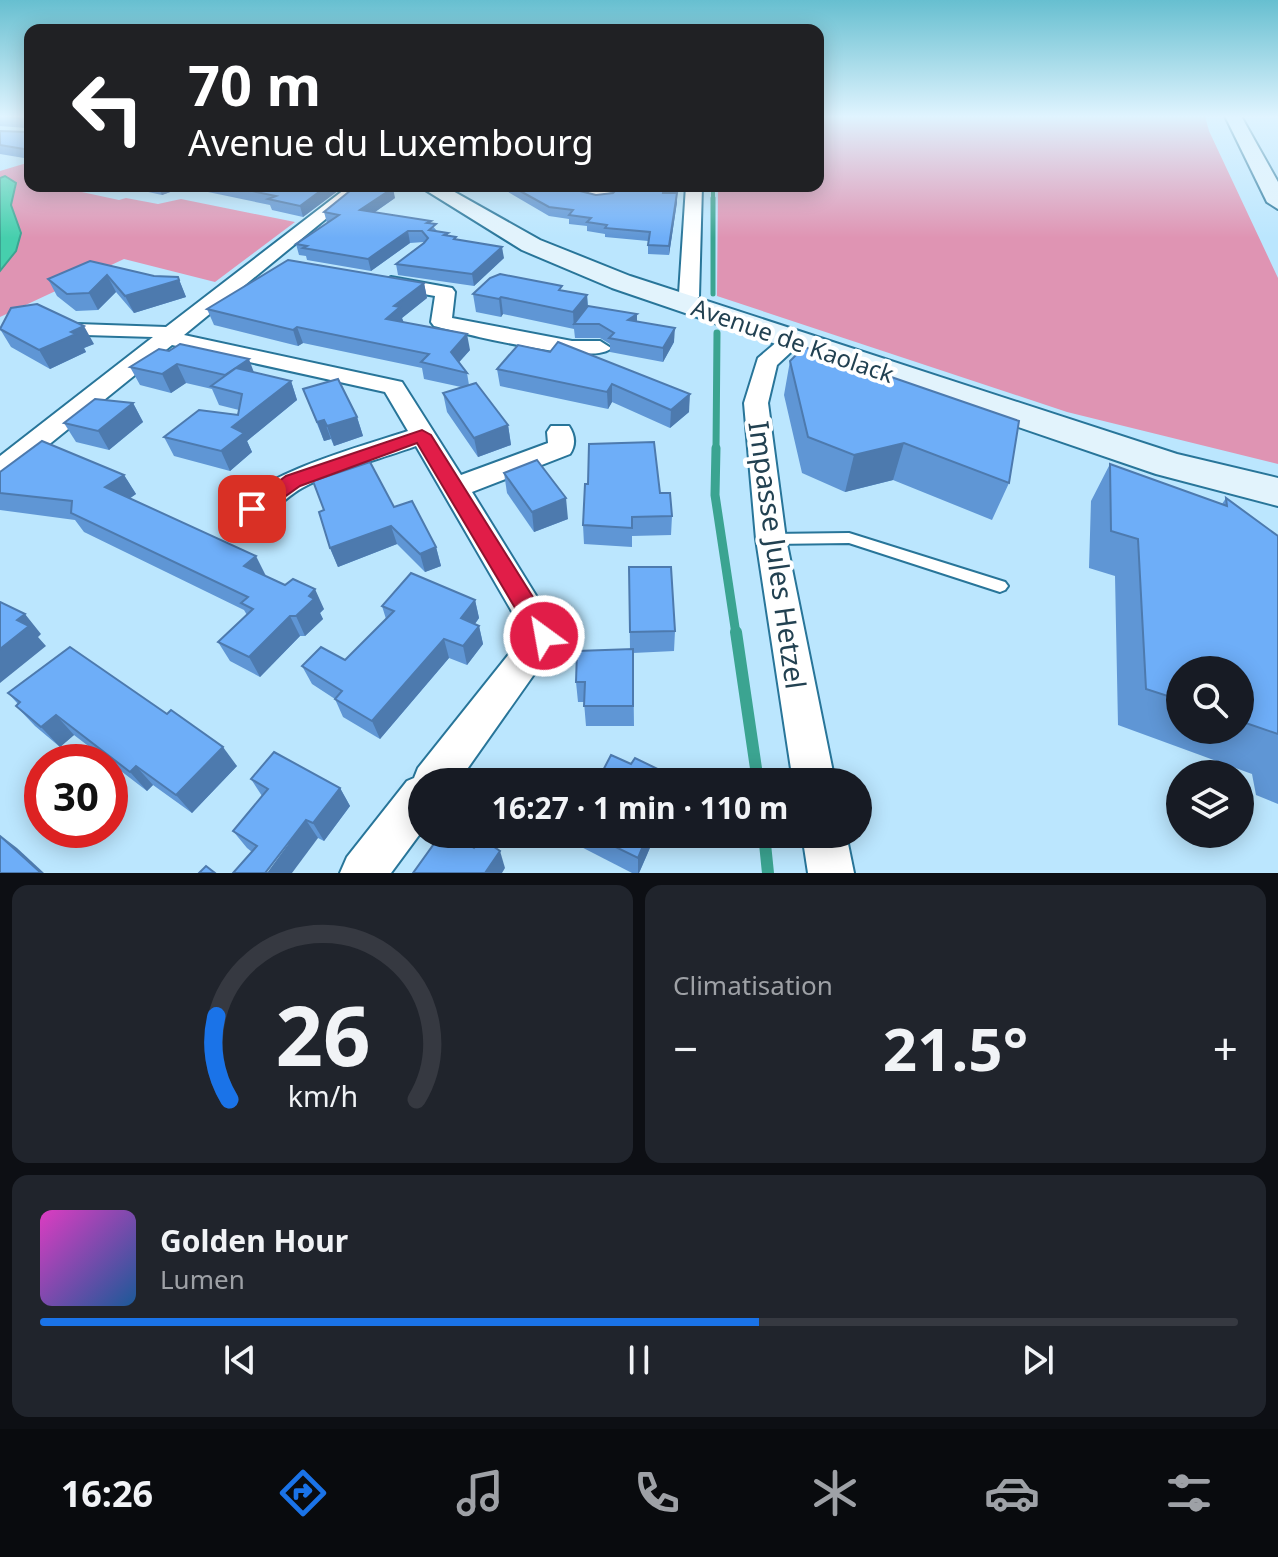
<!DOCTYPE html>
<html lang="fr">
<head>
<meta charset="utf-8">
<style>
	:root { --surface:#171b24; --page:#20242c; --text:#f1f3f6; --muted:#9ea1a6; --line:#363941; --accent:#1a73e8 }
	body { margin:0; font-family:"Noto Sans",sans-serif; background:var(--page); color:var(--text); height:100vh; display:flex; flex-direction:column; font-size:30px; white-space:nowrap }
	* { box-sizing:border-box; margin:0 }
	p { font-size:26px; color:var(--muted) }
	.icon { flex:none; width:44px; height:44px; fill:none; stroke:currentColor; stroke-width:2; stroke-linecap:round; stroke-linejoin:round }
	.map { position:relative; height:873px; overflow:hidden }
	.panel { display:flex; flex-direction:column; gap:12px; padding:12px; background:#0d0f14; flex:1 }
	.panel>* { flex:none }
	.top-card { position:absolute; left:24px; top:24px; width:800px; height:168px; border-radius:16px; box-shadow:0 4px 20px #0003; background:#202124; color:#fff; overflow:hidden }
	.controls { position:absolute; left:1166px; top:656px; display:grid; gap:16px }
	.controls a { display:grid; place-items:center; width:88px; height:88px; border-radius:50%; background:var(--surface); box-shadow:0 4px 20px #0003; font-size:40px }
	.speed { position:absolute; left:24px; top:744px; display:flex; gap:16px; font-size:40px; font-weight:700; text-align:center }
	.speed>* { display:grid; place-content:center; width:104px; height:104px; border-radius:50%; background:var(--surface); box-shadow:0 4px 20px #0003; line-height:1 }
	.speed .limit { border:12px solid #d22; background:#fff; color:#111 }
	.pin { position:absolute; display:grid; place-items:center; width:68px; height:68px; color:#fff; margin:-34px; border-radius:16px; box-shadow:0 4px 12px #0006 }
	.me { position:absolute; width:88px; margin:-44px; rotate:328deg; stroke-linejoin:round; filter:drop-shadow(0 0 6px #0008) }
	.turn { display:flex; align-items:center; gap:28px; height:168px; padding:0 32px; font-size:36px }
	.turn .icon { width:104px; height:104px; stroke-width:2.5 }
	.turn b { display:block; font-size:56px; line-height:68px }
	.big { font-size:60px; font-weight:700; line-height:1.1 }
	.panel .card { flex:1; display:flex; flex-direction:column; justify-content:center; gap:12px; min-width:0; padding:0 28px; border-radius:16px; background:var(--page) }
	.panel .dial { align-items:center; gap:0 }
	.dial svg { height:208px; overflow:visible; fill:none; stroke:var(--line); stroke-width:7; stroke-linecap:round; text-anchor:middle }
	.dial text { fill:var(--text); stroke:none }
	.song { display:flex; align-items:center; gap:24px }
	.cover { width:96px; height:96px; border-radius:12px; background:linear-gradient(135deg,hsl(310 70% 55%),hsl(210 70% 35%)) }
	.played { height:8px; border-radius:4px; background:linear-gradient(90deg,var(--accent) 60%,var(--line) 60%) }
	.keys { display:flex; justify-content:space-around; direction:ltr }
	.heat { display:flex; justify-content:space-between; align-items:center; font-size:44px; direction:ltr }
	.panel .tiles { flex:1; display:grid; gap:12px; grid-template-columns:1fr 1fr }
	.card:last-child { grid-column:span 2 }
	.trip { position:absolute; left:408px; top:768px; width:464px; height:80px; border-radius:40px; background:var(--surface); box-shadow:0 4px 20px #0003; font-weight:700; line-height:80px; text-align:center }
	.dock { display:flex; height:128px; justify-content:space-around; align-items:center; background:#090b0e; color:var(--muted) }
	.dock .icon { width:56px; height:56px }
	.dock .selected { color:var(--accent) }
	.dock b { font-size:36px; color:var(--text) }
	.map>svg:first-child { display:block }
	.green { fill:#df94b3 }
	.water { fill:#46cfad; stroke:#3ba491; stroke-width:2 }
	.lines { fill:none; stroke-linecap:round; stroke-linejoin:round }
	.stream-far4 { stroke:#3ba491; stroke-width:4 }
	.stream-far3 { stroke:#3ba491; stroke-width:5 }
	.stream-far2 { stroke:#3ba491; stroke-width:7 }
	.stream-far1 { stroke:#3ba491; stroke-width:9 }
	.stream { stroke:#3ba491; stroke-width:12 }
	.lane-casing { stroke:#287599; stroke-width:4 }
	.street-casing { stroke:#287599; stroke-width:4 }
	.secondary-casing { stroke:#287599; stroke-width:4 }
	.lane { fill:#fff; fill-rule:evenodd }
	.street { fill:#fff; fill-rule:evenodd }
	.secondary { fill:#e2f3fc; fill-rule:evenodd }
	.wall { fill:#5f96d5; fill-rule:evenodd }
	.shaded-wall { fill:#4d7aae }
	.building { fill:#6eaef8; stroke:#4d7aae; stroke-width:2 }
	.route { fill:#e11d48; stroke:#92132f; stroke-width:2 }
	.labels { text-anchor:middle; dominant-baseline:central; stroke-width:8; stroke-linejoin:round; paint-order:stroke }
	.street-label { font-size:24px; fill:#224151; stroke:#fff }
	.near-street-label { font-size:28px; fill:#224151; stroke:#fff }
</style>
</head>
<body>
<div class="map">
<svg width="1278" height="873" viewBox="0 0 1278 873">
	<rect width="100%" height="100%" fill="#bbe6fe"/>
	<g class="green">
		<polygon points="818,116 1205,116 1209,131 1278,278 1278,464 1067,412 717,296 718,186 818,186"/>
		<polygon points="30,162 30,186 54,186 119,200 126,198 158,204 181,199 295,222 215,282 124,259 0,317 0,171"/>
	</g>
	<polygon class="water" points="5,176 16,183 11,205 21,233 16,251 0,271 0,178"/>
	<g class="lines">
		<polyline class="stream-far4" points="713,186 713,200"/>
		<polyline class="stream-far3" points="713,198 713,294"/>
		<polyline class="stream-far2" points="716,450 717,333"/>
		<polyline class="stream-far1" points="716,448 715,495 736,634"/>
		<g class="stream">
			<polyline points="736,632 758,782"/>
			<polyline points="764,834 768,873"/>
		</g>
		<defs>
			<polygon id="lane" points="849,533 1005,582 1008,586 1005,590 1000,592 849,543 771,544 766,543 764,539 766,535 771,534"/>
			<g id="street">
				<path d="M 349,186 L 366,186 L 184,335 L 402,382 L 461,475 L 548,443 L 547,432 L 551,426 L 569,426 C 575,435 576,445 570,454 L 472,492 L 561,636 L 458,782 L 422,782 L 422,831 L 391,873 L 340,873 L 347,857 L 407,781 L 414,778 L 418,768 L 525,634 L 416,446 C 381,459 335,470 302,488 C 282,499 266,523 242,516 L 237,509 C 259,473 367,445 408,431 L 385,392 L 172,345 L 10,476 L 0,479 L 0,456 L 153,337 L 85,335 L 74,329 L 77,324 L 166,327 Z"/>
				<path d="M 560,186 C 572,186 611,190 618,195 C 602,207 575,199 560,186 Z"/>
				<polygon points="686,186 702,186 699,297 681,308 671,302 679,294"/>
				<path d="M 391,277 L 452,288 L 455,292 L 452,318 L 572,341 L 600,341 L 611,348 C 596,367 461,333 434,326 L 431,322 L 435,296 L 384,287 L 381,283 Z"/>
				<polygon points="793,333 804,340 777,365 768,403 786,539 835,782 793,782 756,539 744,403 758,358 785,335"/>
				<polygon points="802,834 846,834 854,873 808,873"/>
			</g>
			<g id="secondary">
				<polygon points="1225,116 1241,116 1278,182 1278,209 1267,202"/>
				<polygon points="419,186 444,186 540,240 630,276 1177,454 1278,478 1278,506 1156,474 612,288 522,250"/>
			</g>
		</defs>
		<use href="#lane" class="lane-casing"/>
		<use href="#street" class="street-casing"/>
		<use href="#secondary" class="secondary-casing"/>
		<use href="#lane" class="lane"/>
		<use href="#street" class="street"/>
		<use href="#secondary" class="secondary"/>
	</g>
	<g class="wall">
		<polygon points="0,116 30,116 30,159 0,154 0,131 27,132 27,128 0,126"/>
		<polygon points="121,186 338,186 339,190 303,217 272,210 270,205 184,187 162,195"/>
		<polygon points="498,186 567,186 572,189 596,195 614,192 588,186 666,186 664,193 677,202 669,255 648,254 648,241 605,237 605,234 587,231 587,226 569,224 569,219 549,216"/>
		<polygon points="395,198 375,212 431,224 437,231 448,233 448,236 504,258 474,286 398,275 396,264 424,242 410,243 371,271 307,260 306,256 299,255 296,244 327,223 324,212"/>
		<polygon points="90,261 154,276 178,277 186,297 134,313 116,292 98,310 76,311 57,296 48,279"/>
		<polygon points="424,283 427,298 402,318 403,322 470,350 459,362 467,373 469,385 508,425 511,445 478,457 447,412 443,393 461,387 424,379 422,368 303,343 298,346 214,325 207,309"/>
		<polygon points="562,290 587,295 588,306 637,314 637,321 674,342 663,362 610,352 610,344 600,338 575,338 574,329 503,314 501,317 476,312 473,294"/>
		<polygon points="0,329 94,344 84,348 86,352 50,369 11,347"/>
		<polygon points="518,345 689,412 670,428 612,402 608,409 500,386 497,369"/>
		<polygon points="159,349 291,381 297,400 247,441 252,452 230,471 174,456 164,437 238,415 239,410 219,405 212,389 186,383 171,393 140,385 130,367"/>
		<polygon points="790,361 1009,483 992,520 893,480 845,492 802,473 784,395"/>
		<polygon points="303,389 357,417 363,436 334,446 331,439 324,441"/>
		<polygon points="133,403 143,422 109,450 76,442 64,423"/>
		<path d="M 1110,464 L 1222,504 L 1226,498 L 1278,536 L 1278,804 L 1256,795 L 1252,774 L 1118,725 L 1115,576 L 1089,568 L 1091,501 ZM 1180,670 L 1240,670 L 1240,730 L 1180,730 Z"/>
		<polygon points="0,472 124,475 136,494 129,499 324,609 320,613 323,619 305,636 300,636 260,677 230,661 218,642 247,615 244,610 84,532 75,520 0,510"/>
		<polygon points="504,473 568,519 534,532 507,493"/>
		<polygon points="660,493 672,516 671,535 632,536 632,547 584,544 583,525"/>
		<polygon points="394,507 436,547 441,566 425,572 397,544 338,567 330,548"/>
		<polygon points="629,567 675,631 674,651 633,653 634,726 586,726 584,702 578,702 576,682 630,650"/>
		<polygon points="475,600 479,618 475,624 479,626 483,644 467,665 449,658 380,739 343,717 335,699 312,684 302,666 345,660 386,619 382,606"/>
		<polygon points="8,693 237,766 192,813 153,785 147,791 74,735 60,747 35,726 16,706 18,704"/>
		<polygon points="251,779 340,788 350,806 324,841 318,838 252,852 247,848 233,831 262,796"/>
		<polygon points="556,834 656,834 639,873 632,873"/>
	</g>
	<g class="shaded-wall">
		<polygon points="158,186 183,186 184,187 162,195"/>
		<polygon points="327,186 338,186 339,190 303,217 300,206"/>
		<polygon points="393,188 395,198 362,221 360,210"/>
		<polygon points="677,193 677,202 669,255 669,246"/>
		<polygon points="408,231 410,243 371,271 368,259"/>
		<polygon points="502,247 504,258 474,286 472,274"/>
		<polygon points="107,275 116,292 98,310 89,293"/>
		<polygon points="178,277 186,297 134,313 125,296"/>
		<polygon points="424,283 427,298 402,318 404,323 386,319 394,306"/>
		<polygon points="587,295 588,312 574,324 574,329 573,312"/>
		<polygon points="501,297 503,314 501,317 499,299"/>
		<polygon points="637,314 637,328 628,320"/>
		<polygon points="84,326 94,344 84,348 86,352 50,369 39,350 71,332"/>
		<polygon points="297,327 303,343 298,346 293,330"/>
		<polygon points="675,328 674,342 663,362 663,348"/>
		<polygon points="467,334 470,350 454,368 451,352"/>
		<polygon points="249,359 256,378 225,375"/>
		<polygon points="177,364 186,383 171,393 162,374"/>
		<polygon points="291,381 297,400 247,441 252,452 230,471 221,451 232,427"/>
		<polygon points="612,384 612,402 608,409 607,392"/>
		<polygon points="690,394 689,412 670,428 671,410"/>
		<polygon points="133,403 143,422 109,450 98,431"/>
		<polygon points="357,417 363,436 334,446 327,426"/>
		<polygon points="324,420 331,439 324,441 317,422"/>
		<polygon points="508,425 511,445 478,457 474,438"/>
		<polygon points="904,443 893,480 845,492 854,455"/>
		<polygon points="124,475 136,494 117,507 105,487"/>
		<polygon points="566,498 568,519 534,532 532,512"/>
		<polygon points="391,526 397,544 338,567 330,548"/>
		<polygon points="436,547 441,566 425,572 420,554"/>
		<polygon points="256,556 266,576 244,566"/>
		<polygon points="315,589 324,609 320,613 323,619 305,636 296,616 309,596"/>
		<polygon points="475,600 479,618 466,636 461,618"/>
		<polygon points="25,614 41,634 38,637 46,646 0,683 0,649 17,620"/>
		<polygon points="290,616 300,636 260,677 249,657"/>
		<polygon points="479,626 483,644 467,665 463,646"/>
		<polygon points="444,639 449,658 380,739 372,721"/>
		<polygon points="56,715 74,735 60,747 41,727"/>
		<polygon points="223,747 237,766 192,813 176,795"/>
		<polygon points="136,766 153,785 147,791 130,772"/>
		<polygon points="340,788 350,806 324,841 313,823"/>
		<polygon points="306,820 318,838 292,873 267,873"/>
		<polygon points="648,834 656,834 639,873 638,873 638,858"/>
		<polygon points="0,835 17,848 44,873 41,873"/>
		<polygon points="500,851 505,868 502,873 485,873"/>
	</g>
	<g class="building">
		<polygon points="0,116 30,116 30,150 0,145 0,131 27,132 26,119"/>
		<polygon points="228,186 327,186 300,206 268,199 276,196"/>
		<polygon points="356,186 381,186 393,188 360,210 431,221 427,223 436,224 429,230 448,233 444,235 456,237 454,239 502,247 472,274 396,264 424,243 428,238 422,231 408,231 368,259 303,248 307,246 296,244 339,215 324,212"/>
		<polygon points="511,186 567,186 572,189 596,195 613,193 620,186 664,186 663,193 677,193 669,246 648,245 650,232 605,228 607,225 587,222 591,218 569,215 573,210 549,207"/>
		<polygon points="288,260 424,283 394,306 400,307 386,319 467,334 451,352 467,373 421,362 429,354 297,327 293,330 207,309"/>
		<polygon points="90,261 154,276 178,277 179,280 125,296 107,275 89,293 67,294 48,279"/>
		<polygon points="500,274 562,286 559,290 587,295 573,312 501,297 499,299 473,294 490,278"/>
		<polygon points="37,304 84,326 71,332 76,334 39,350 0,329 11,308"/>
		<polygon points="588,306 637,314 628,320 675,328 663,348 609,338 614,333 599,324 574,324"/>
		<polygon points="558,342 690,394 671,410 612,384 607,392 497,369 518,345 550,352"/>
		<polygon points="180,344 249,359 225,375 177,364 162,374 130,367 159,349 169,351"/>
		<polygon points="804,347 1019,421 1009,483 904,443 854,455 808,437 790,361"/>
		<polygon points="236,368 291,381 232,427 244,433 221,451 164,437 199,410 238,415 242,394 211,386"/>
		<polygon points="338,379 357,417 327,426 324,420 317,422 303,389"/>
		<polygon points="476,383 508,425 474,438 443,393"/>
		<polygon points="95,399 133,403 98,431 64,423"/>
		<polygon points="42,441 124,475 105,487 256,556 244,566 285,585 293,579 315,589 309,596 314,599 296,616 290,616 249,657 218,642 253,609 241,603 248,597 71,513 72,501 0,493 0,472"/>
		<polygon points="654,442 660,493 670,493 672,516 632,517 632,528 583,525 585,484 588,484 589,444"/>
		<polygon points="537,460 566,498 532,512 504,473"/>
		<polygon points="370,462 394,507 412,501 436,547 420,554 391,526 330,548 319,512 324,510 313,481"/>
		<polygon points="1110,464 1227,506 1226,498 1278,536 1278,734 1240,721 1240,670 1180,670 1180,700 1146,689 1138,539 1111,531"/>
		<polygon points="629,567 671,567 675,631 630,632"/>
		<polygon points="411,573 475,600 461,618 479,626 463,646 444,639 372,721 335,699 342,691 302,666 321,647 345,660 394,611 382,606"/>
		<polygon points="0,602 25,614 17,620 29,626 0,649"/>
		<polygon points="70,647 167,714 171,710 223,747 176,795 136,766 130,772 56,715 41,727 16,706 20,702 8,693"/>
		<polygon points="633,649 633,706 584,706 585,682 576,682 577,651"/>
		<polygon points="274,752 340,788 313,823 306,820 266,872 267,873 233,873 257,846 233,831 268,789 251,779"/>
		<polygon points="611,755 631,764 635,758 674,777 671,782 597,782"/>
		<polygon points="558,770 584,782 551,782"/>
		<polygon points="441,834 453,834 474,848 481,838 500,851 485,873 413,873"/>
		<polygon points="589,834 648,834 638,858"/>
		<polygon points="0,836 41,873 0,873"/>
		<polygon points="206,866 215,873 199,873"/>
	</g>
	<linearGradient id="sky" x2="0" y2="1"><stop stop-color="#67bfd0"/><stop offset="0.49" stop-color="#e0f4ff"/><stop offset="1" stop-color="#e0f4ff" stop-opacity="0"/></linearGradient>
	<rect width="1278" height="238" fill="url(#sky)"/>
	<polygon class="route" points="422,430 431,435 553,629 557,636 553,643 544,646 536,643 417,443 300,486 259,515 245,515 242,509 286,476"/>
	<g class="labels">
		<g class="street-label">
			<text transform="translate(793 340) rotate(19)">Avenue de Kaolack</text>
		</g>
		<g class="near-street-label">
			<text transform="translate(778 555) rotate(82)">Impasse Jules Hetzel</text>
		</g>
	</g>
</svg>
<div class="controls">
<a><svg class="icon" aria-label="search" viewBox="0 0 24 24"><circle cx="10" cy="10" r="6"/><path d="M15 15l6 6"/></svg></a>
<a><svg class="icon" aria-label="layers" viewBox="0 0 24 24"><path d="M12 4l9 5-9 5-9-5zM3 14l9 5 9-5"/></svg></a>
</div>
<div class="speed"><div class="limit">30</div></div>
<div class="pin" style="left:252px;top:509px;background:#d93025"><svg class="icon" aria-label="arrive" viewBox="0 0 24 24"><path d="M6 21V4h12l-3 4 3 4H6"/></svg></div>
<svg class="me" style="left:544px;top:636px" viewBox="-20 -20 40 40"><circle r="17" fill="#e11d48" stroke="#fff" stroke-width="3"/><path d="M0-11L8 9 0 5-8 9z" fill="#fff"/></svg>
<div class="trip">16:27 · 1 min · 110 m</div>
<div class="top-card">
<div class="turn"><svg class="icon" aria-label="left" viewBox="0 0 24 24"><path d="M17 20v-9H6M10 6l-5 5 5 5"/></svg><div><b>70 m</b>Avenue du Luxembourg</div></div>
</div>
</div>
<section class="panel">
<div class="tiles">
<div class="card dial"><svg viewBox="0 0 100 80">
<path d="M14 69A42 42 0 1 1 86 69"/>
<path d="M14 69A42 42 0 0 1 9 37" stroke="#1a73e8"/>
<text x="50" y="56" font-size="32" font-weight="700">26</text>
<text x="50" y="72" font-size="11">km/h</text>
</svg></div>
<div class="card"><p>Climatisation</p>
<div class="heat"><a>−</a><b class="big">21.5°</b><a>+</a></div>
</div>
<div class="card">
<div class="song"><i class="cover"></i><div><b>Golden Hour</b><p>Lumen</p></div></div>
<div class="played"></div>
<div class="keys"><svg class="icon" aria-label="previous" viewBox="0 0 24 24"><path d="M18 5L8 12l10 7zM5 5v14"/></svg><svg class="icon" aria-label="pause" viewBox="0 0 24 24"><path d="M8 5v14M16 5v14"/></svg><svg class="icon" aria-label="next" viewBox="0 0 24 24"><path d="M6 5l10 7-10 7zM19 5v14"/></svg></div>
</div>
</div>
</section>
<nav class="dock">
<b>16:26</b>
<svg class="icon selected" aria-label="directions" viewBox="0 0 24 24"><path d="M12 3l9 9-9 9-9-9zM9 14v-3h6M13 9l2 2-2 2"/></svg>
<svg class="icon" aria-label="music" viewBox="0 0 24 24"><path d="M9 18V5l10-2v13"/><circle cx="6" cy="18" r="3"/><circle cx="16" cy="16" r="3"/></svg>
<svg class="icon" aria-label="phone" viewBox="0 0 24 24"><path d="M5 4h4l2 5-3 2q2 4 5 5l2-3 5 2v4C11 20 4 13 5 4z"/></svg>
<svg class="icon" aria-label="climate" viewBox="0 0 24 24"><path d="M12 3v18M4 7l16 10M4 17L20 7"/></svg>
<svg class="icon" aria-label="car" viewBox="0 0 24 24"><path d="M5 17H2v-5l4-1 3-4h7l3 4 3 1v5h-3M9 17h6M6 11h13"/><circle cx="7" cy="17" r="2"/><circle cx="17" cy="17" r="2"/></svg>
<svg class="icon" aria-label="filters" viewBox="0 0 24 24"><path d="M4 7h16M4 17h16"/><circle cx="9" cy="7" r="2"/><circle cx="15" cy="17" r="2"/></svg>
</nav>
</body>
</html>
